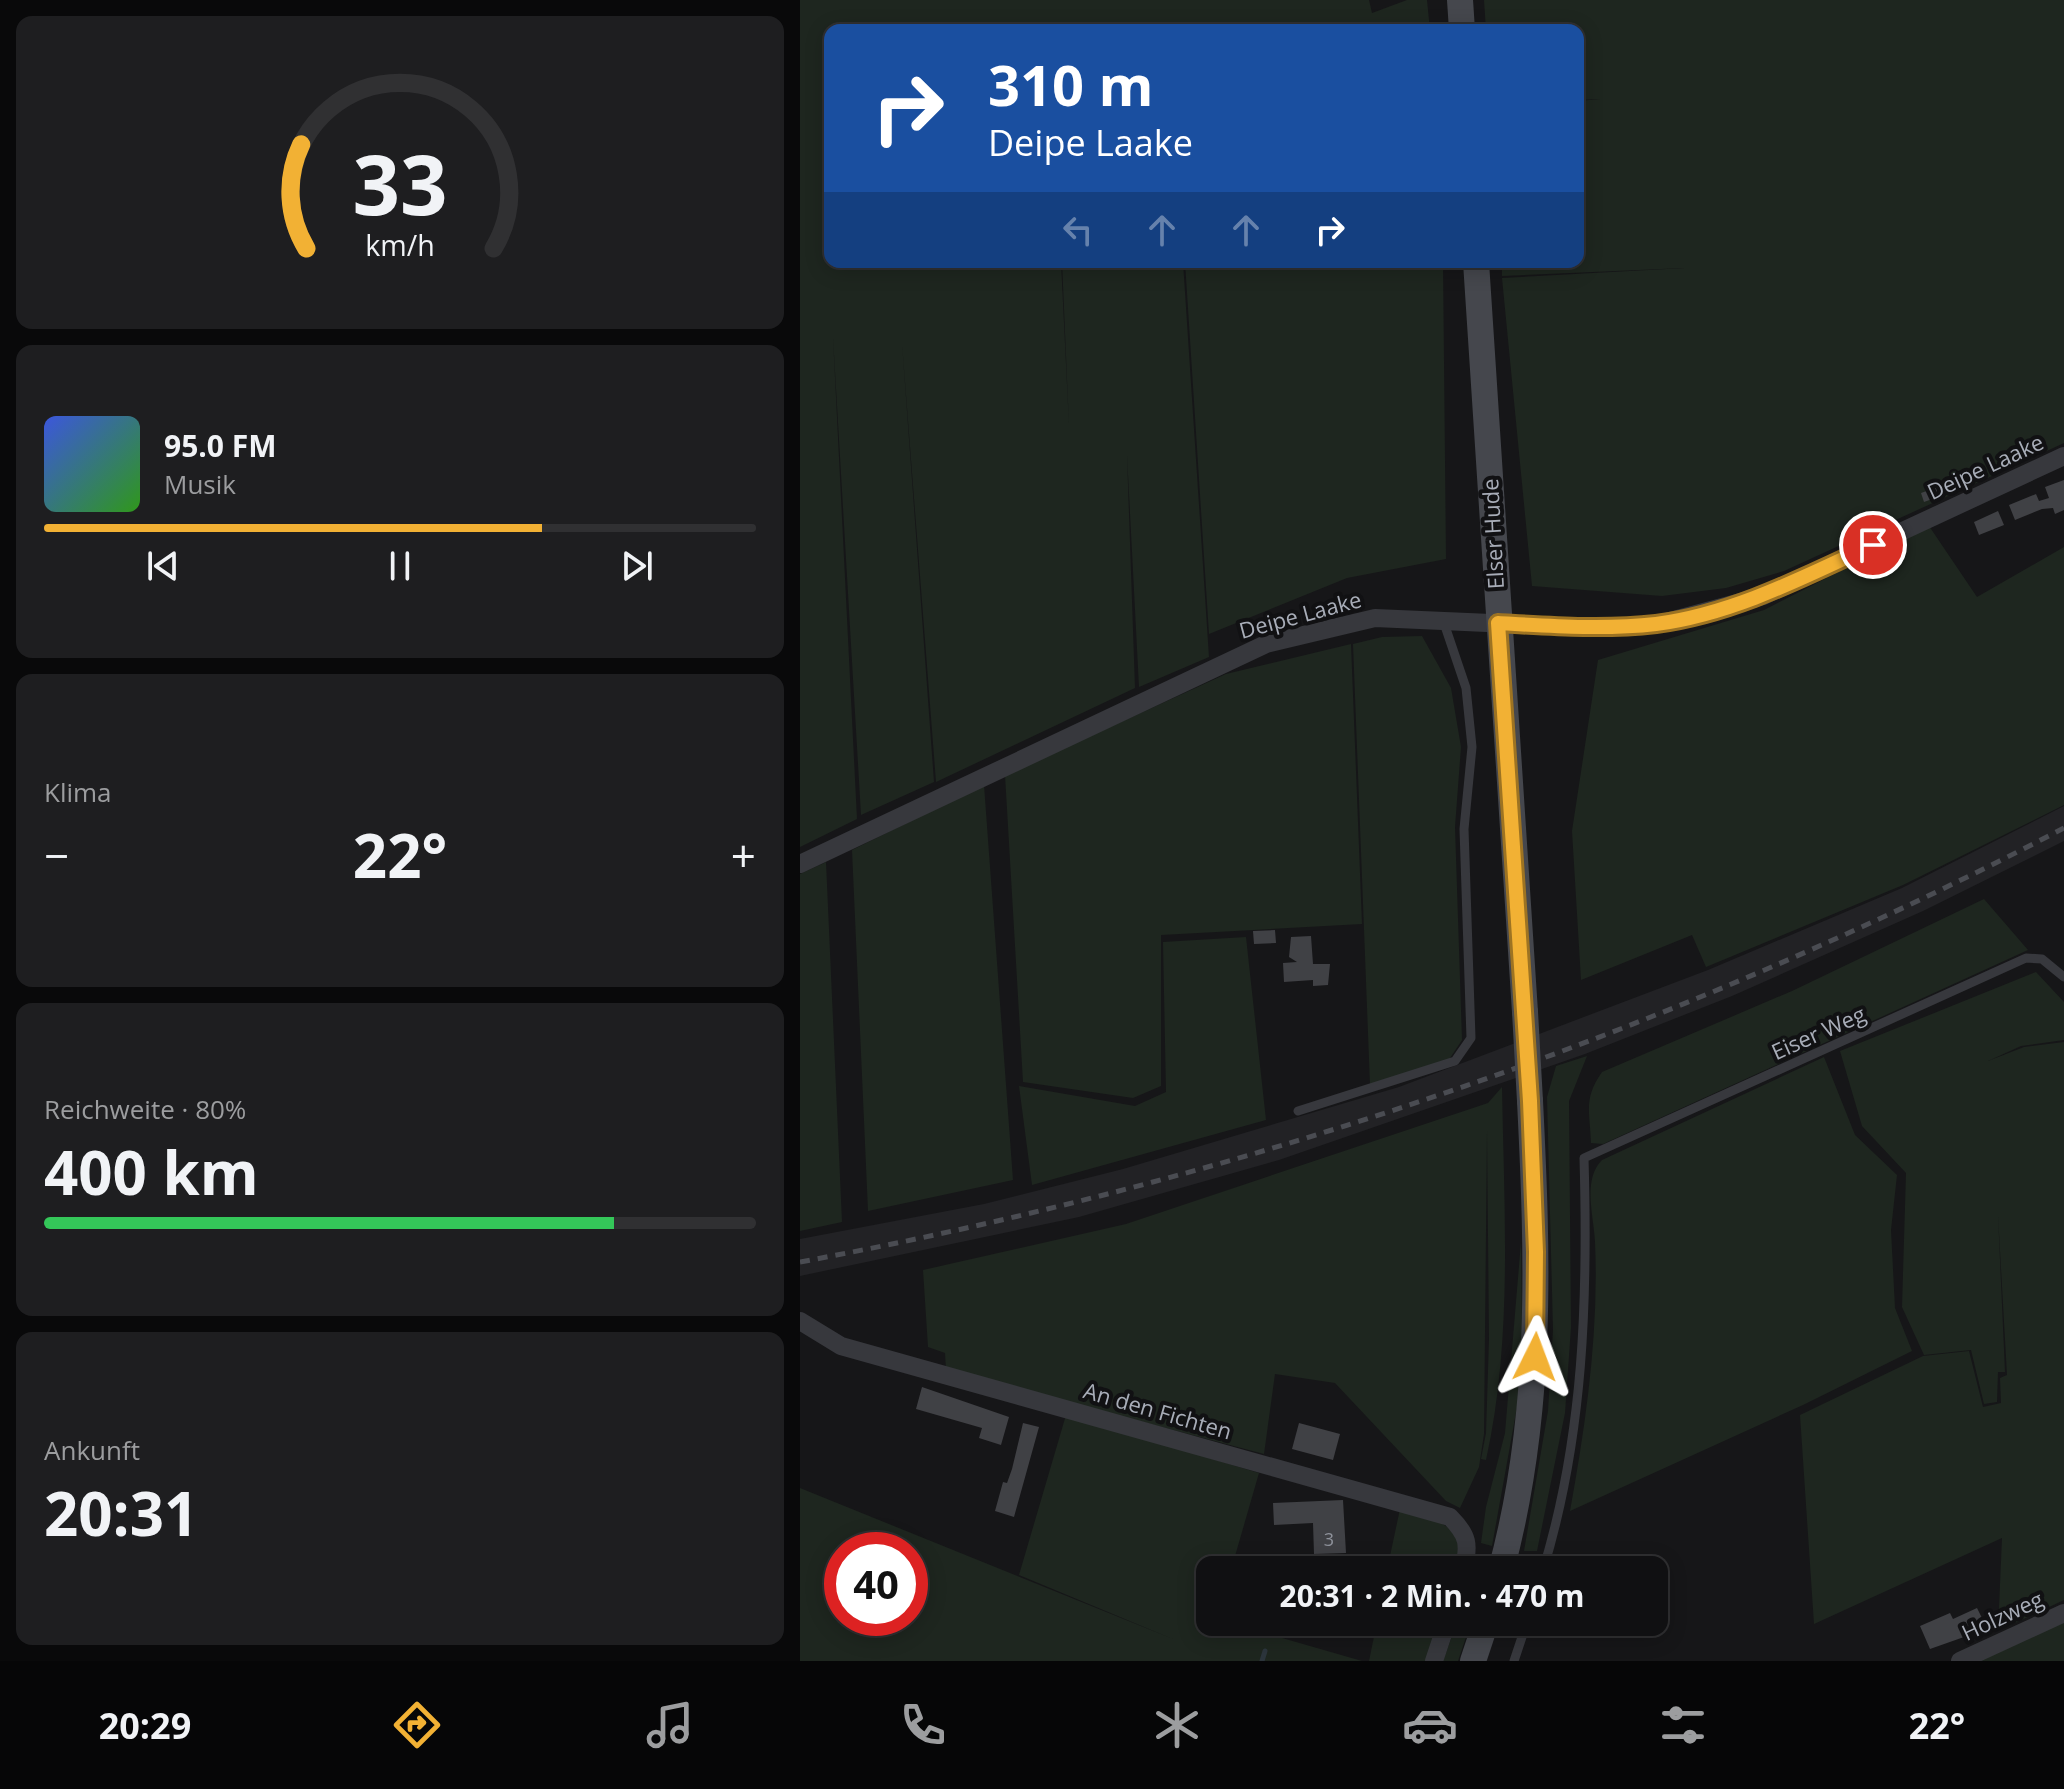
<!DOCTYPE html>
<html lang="de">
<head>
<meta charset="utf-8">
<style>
	:root { --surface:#101012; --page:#1e1e20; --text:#f1f3f6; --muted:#9c9d9f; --line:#303032; --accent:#f2b134 }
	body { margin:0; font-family:"Open Sans",sans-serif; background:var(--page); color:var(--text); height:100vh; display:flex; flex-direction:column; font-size:30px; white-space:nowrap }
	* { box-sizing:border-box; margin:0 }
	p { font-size:26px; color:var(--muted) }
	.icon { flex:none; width:44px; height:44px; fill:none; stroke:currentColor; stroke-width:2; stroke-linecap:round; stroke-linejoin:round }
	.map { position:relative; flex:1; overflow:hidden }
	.details { display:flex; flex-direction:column; gap:16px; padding:16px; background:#09090a; width:800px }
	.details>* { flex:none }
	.hud { position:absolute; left:24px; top:24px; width:760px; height:244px; border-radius:16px; box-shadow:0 4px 20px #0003,0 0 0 2px var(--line); background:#1a4fa0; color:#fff; overflow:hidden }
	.speed { position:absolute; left:24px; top:1532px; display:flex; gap:16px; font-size:40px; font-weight:700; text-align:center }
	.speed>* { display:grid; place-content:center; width:104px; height:104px; border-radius:50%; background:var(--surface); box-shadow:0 4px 20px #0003,0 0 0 2px var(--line); line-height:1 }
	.speed .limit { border:12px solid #d22; background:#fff; color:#111 }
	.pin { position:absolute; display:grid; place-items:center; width:68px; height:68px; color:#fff; margin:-34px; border:4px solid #fff; border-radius:50%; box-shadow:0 2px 8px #0007 }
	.me { position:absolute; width:88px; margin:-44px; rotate:3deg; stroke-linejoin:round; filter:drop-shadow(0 0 6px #0008) }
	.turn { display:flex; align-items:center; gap:28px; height:168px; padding:0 32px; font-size:36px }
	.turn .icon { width:104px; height:104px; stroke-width:2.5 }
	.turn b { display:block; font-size:56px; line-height:68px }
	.lanes { display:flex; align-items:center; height:76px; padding:0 32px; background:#0003; justify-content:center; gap:40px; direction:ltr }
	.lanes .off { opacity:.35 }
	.big { font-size:60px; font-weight:700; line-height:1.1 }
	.details .card { flex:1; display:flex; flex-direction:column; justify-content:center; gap:12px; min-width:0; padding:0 28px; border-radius:16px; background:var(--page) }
	.details .dial { align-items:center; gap:0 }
	.dial svg { height:208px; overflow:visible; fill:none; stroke:var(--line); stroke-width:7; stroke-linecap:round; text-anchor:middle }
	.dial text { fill:var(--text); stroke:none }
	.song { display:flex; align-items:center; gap:24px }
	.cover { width:96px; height:96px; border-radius:12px; background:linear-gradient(135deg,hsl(230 70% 55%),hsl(110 70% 35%)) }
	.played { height:8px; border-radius:4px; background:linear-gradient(90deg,var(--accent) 70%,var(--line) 70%) }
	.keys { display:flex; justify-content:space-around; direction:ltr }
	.heat { display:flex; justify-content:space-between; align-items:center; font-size:44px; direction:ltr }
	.charge { height:12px; border-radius:6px; background:linear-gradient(90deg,#34c759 80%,var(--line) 0) }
	.trip { position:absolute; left:396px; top:1556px; width:472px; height:80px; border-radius:16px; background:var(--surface); box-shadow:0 4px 20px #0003,0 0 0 2px var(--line); font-weight:700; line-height:80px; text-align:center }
	.tab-bar { display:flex; height:128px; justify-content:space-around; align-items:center; background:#060607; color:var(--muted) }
	.tab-bar .icon { width:56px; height:56px }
	.tab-bar .current { color:var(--accent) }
	.tab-bar b { font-size:36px; color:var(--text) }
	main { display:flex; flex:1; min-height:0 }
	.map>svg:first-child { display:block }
	.built { fill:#222225 }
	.green { fill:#1e261f; fill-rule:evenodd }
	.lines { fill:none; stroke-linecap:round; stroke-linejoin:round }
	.stream { stroke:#2c353c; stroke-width:5 }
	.building { fill:#404145 }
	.lane { stroke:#37383d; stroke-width:9 }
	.street { stroke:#37383d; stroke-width:18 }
	.secondary { stroke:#45474d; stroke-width:26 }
	.rail { stroke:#4a4c52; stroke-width:5; stroke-dasharray:10 8; stroke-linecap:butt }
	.secondary-bridge { stroke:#45474d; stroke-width:26 }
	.route-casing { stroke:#9d7322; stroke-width:20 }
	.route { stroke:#f2b134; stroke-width:14 }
	.labels { text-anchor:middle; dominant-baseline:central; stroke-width:8; stroke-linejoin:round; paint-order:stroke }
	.number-label { font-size:18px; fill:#8e929b }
	.street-label { font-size:22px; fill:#a8adb8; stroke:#111113 }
</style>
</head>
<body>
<main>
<section class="details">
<div class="card dial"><svg viewBox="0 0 100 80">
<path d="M14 69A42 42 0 1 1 86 69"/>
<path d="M14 69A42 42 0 0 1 12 29" stroke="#f2b134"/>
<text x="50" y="56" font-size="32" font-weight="700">33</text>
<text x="50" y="72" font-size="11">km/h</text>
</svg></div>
<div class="card">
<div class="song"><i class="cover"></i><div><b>95.0 FM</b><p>Musik</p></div></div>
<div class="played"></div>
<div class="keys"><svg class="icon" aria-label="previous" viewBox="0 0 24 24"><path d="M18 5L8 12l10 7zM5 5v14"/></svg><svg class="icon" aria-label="pause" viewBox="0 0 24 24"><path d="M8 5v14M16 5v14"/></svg><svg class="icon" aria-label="next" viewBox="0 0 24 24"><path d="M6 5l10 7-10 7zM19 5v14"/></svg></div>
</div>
<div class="card"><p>Klima</p>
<div class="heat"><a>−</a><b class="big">22°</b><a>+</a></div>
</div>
<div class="card"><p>Reichweite · 80%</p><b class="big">400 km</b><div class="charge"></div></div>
<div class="card"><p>Ankunft</p><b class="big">20:31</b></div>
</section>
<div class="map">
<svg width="1264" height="1661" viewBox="0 0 1264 1661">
	<rect width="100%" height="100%" fill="#161618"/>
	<polygon class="built" points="1264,806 1264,841 1123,911 932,996 785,1054 479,1160 279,1217 0,1276 0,1239 184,1204 323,1169 599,1087 908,970 1102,888"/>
	<g class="green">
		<polygon points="0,0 569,0 572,13 607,0 627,0 630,30 30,30 30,262 261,262 269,426 262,262 383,262 409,657 339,687 327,455 335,688 136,782 102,343 134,782 61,815 33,337 57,819 0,847"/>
		<polygon points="684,0 1264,0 1264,443 984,571 926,588 862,596 732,586 702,278 885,268 702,276 702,262 778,262 778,101 800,99 778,100 778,30 686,30"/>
		<polygon points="385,262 643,262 646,559 547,578 409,634"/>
		<polygon points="1129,526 1177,597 1264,547 1264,805 1103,885 906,967 892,935 781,980 772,831 798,660 964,610"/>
		<polygon points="622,636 651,688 661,747 655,827 662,1040 648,1061 570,1085 553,644 582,637"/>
		<polygon points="551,644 562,924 361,935 361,1086 333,1098 223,1082 205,775 426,674"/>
		<polygon points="184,785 213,1180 68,1211 52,850"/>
		<polygon points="26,862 42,1222 0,1231 0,874"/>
		<path d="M 1184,899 L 1228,950 L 803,1144 L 791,1143 C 790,1112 783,1099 802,1072 L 992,991 Z"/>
		<polygon points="446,937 466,1120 232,1185 219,1086 335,1106 366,1092 363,942"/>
		<polygon points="1236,972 1264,1002 1264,1040 1221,1046 1188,1061 1224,1047 1264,1042 1264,1600 1198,1631 1202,1538 1014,1624 1000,1415 1123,1356 1169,1351 1183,1407 1201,1403 1200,1378 1207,1375 1198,1215 1205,1372 1198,1372 1197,1402 1184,1404 1171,1350 1124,1355 1102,1307 1106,1173 1062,1126 1040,1051"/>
		<polygon points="787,1056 769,1101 771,1327 765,1413 737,1551 724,1551 748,1411 753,1330 747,1097 756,1066"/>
		<path d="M 1024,1057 L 1055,1135 L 1097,1175 L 1091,1230 L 1095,1308 L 1112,1351 L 1003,1405 L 770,1511 C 786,1423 799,1332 795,1242 C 794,1217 782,1180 802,1160 Z"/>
		<path d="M 702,1087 C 704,1210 713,1339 686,1460 L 681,1459 L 686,1433 L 689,1339 L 687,1131 L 684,1434 L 679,1467 L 660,1508 L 646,1501 L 535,1383 L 475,1374 L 464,1454 L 146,1370 L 145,1353 L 128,1347 L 123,1270 L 326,1224 L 688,1103 Z"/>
		<polygon points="721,1242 722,1330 717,1407 692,1546 681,1543 686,1507 705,1433"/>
		<path d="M 266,1415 L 459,1473 L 431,1570 L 410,1570 L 410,1622 L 426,1622 L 562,1661 L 0,1661 L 0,1488 L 373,1639 L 219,1575 ZM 42,1550 L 110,1550 L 110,1618 L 42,1618 Z"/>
		<path d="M 600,1509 C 635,1520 670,1524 655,1570 L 587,1570 Z"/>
		<polygon points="577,1622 639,1622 626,1661 569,1661"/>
		<polygon points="657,1622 671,1622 658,1661 643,1661"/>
		<polygon points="1264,1622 1264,1661 1180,1661"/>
	</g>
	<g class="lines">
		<polyline class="stream" points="462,1661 465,1651"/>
	</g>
	<g class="building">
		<polygon points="1264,480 1264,510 1255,514 1253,508 1242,509 1215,520 1209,505 1236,494 1239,501 1249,498 1245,487"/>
		<polygon points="1143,485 1146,494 1124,502 1121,493"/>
		<polygon points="1198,511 1204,525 1179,535 1174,522"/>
		<polygon points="475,930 476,943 454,944 453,931"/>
		<polygon points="511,936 513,964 530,964 528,985 513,986 513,980 484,982 483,963 497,962 489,957 491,937"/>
		<polygon points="122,1387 209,1417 201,1445 179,1438 182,1428 116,1409"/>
		<polygon points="223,1423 239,1427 214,1517 195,1511 203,1482 207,1483 212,1469"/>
		<polygon points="499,1423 540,1434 533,1460 492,1449"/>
		<polygon points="543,1500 546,1553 514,1554 513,1523 474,1525 473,1503"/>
		<polygon points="1177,1608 1184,1622 1162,1632 1164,1637 1130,1649 1120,1626 1150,1613 1153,1619"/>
	</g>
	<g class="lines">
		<g class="lane">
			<polyline points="498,1111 655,1061 671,1038 664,829 672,747 666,688 644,623"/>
			<path d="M 743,1570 C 784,1436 788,1297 784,1158 L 1226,958 L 1242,959 L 1264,977"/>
			<polyline points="714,1661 727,1622"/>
		</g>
		<g class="street">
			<polyline points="0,864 466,644 575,618 803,628 859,624 963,596 1264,456"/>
			<path d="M 0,1321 L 41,1346 L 650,1517 C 668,1535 670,1545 663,1570"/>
			<polyline points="634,1661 647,1622"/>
			<polyline points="1160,1661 1264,1613"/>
		</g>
		<g class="secondary">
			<polyline points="660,0 662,30"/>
			<polyline points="676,262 725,1012"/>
			<path d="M 701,1570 C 743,1415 738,1259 730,1101"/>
			<polyline points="673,1661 686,1622"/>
		</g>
		<path class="rail" d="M 0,1262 C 438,1181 869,1034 1264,828"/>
		<polyline class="secondary-bridge" points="725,1012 730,1101"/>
	</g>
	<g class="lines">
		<defs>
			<path id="route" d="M 735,1357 L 736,1252 L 730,1101 L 698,623 C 750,626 803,630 856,624 C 933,614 1004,577 1073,545"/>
		</defs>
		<use href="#route" class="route-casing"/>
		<use href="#route" class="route"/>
	</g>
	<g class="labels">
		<g class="number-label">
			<text x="529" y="1539">3</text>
		</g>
		<g class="street-label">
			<text transform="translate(1185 466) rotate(-25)">Deipe Laake</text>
			<text transform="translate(692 534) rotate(-93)">Elser Hude</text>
			<text transform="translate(500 614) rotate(-15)">Deipe Laake</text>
			<text transform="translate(1018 1032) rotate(-24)">Eiser Weg</text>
			<text transform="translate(358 1410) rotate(16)">An den Fichten</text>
			<text transform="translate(1202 1615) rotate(-25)">Holzweg</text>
		</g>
	</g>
</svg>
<div class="speed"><div class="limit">40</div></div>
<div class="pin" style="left:1073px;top:545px;background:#d93025"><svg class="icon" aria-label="arrive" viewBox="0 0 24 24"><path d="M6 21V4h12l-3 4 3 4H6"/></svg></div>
<svg class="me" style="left:735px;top:1357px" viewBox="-20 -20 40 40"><path d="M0-17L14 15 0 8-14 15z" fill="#f2b134" stroke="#fff" stroke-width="4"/></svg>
<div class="trip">20:31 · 2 Min. · 470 m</div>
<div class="hud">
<div class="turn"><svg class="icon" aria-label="right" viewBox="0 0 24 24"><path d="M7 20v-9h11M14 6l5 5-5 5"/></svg><div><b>310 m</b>Deipe Laake</div></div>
<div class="lanes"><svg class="icon off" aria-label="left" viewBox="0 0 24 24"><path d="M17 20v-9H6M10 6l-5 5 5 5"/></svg><svg class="icon off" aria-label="ahead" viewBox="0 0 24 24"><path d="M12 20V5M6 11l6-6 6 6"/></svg><svg class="icon off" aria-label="ahead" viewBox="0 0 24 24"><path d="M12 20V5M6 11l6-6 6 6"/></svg><svg class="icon" aria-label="right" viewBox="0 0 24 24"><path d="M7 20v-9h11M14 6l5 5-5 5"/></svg></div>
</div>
</div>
</main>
<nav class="tab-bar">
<b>20:29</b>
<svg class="icon current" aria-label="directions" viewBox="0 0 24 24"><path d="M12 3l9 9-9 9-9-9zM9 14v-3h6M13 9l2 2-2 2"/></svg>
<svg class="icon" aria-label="music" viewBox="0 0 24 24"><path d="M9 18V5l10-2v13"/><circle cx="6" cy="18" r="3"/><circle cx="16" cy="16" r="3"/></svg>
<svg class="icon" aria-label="phone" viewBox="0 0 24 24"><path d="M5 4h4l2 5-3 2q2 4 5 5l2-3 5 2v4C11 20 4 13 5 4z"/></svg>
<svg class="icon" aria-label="climate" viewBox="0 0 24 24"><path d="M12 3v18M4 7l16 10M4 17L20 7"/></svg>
<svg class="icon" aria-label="car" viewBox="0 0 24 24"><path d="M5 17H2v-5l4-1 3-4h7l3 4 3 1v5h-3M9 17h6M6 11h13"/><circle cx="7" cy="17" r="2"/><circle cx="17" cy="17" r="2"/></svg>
<svg class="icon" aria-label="filters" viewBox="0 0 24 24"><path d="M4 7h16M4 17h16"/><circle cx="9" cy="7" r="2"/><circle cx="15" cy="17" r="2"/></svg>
<b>22°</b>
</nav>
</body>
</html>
